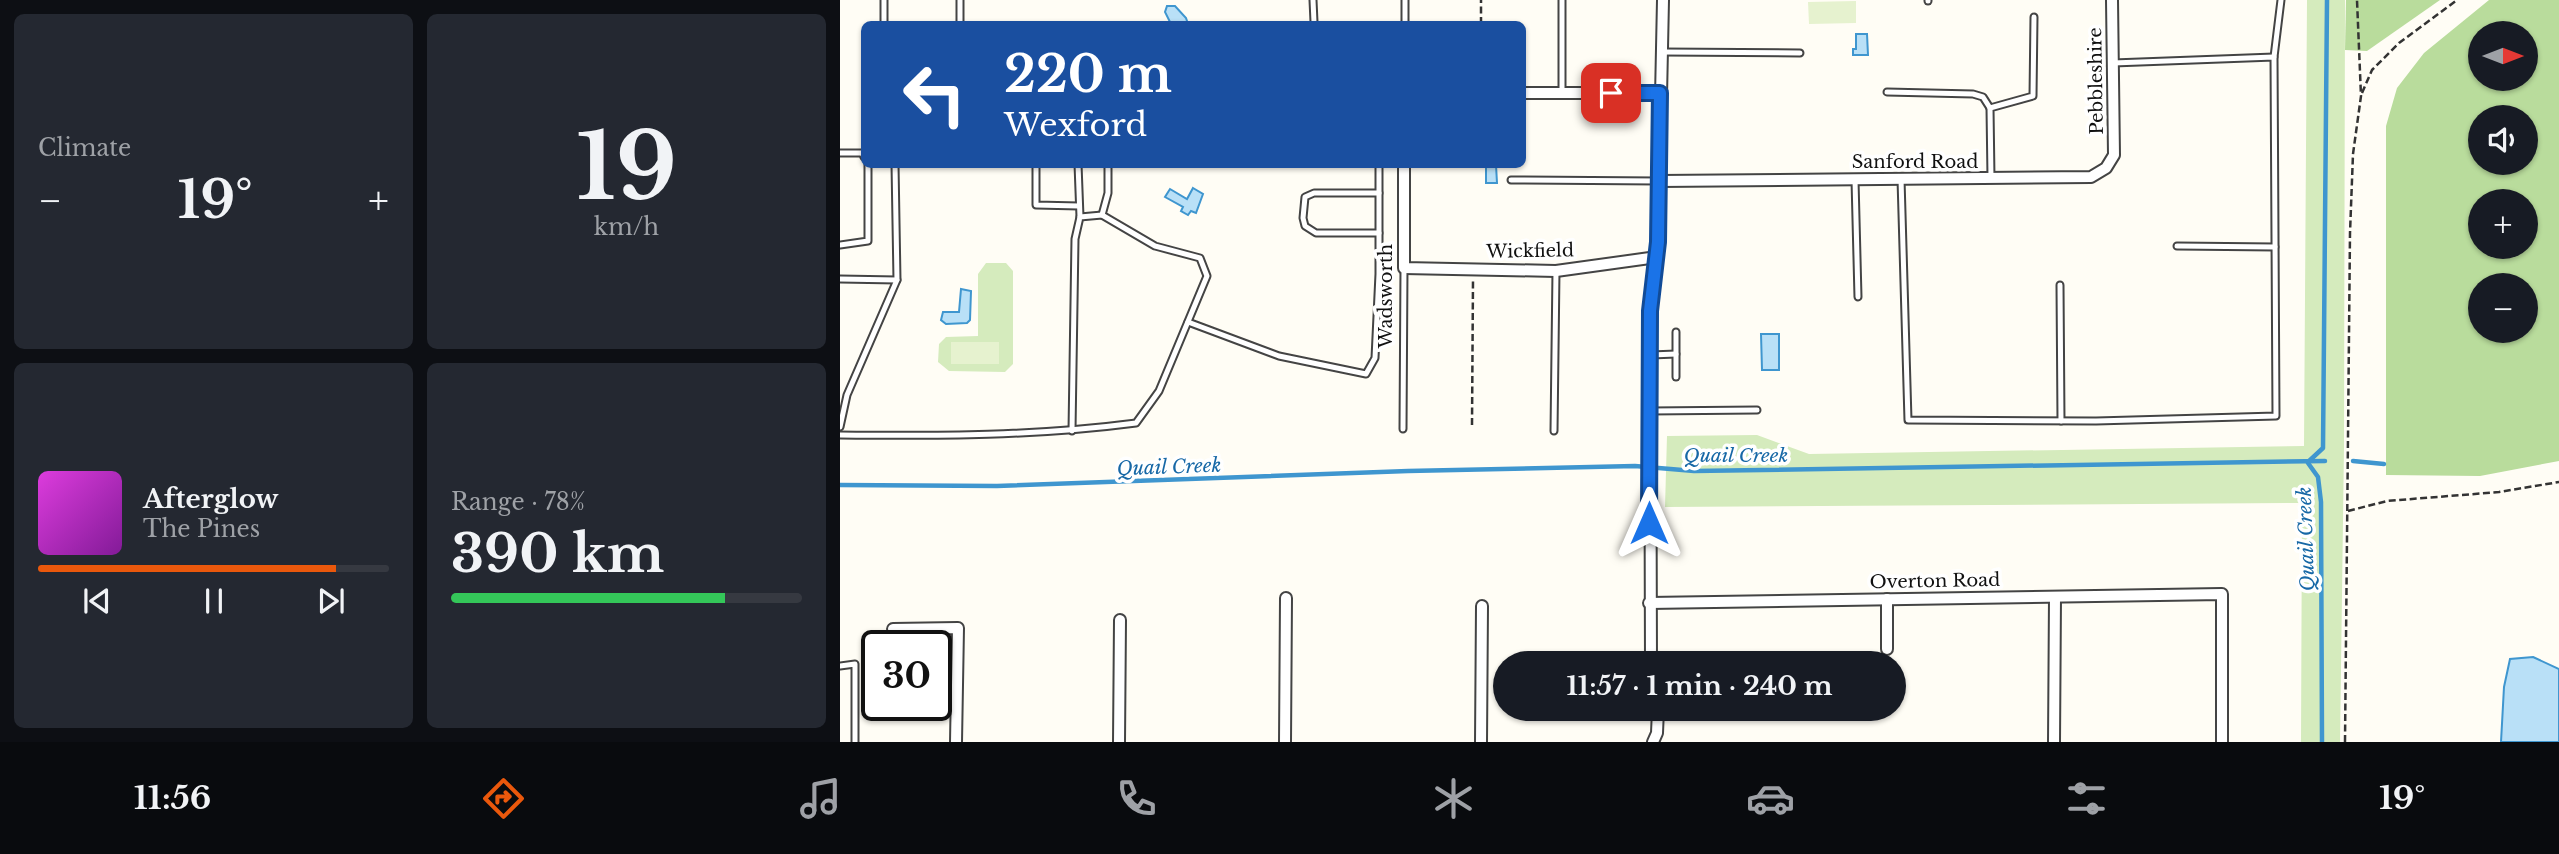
<!DOCTYPE html>
<html lang="en">
<head>
<meta charset="utf-8">
<style>
	:root { --surface:#171b24; --page:#242831; --text:#f1f3f6; --muted:#9ea1a6; --line:#363941; --accent:#ea580c }
	body { margin:0; font-family:"Libre Baskerville",serif; background:var(--page); color:var(--text); height:100vh; display:flex; flex-direction:column; font-size:26px; white-space:nowrap }
	* { box-sizing:border-box; margin:0 }
	p { font-size:23px; color:var(--muted) }
	.icon { flex:none; width:38px; height:38px; fill:none; stroke:currentColor; stroke-width:2; stroke-linecap:round; stroke-linejoin:round }
	.map { position:relative; flex:1; overflow:hidden }
	.side { display:flex; flex-direction:column; gap:14px; padding:14px; background:#0d0f14; width:840px }
	.side>* { flex:none }
	.guide { position:absolute; left:21px; top:21px; width:665px; height:147px; border-radius:10px; box-shadow:0 2px 5px #0004; background:#1a4fa0; color:#fff; overflow:hidden }
	.needle { width:46px; rotate:90deg }
	.tools { position:absolute; left:1628px; top:21px; display:grid; gap:14px }
	.tools a { display:grid; place-items:center; width:70px; height:70px; border-radius:50%; background:var(--surface); box-shadow:0 2px 5px #0004; font-size:35px }
	.speed { position:absolute; left:21px; top:630px; display:flex; gap:14px; font-size:35px; font-weight:700; text-align:center }
	.speed>* { display:grid; place-content:center; width:91px; height:91px; border-radius:50%; background:var(--surface); box-shadow:0 2px 5px #0004; line-height:1 }
	.speed .limit { border:4px solid #111; border-radius:10px; background:#fff; color:#111 }
	.pin { position:absolute; display:grid; place-items:center; width:60px; height:60px; color:#fff; margin:-30px; border-radius:14px; box-shadow:0 4px 10px #0006 }
	.me { position:absolute; width:77px; margin:-38px; rotate:0deg; stroke-linejoin:round; filter:drop-shadow(0 0 5px #0008) }
	.turn { display:flex; align-items:center; gap:24px; height:147px; padding:0 28px; font-size:32px }
	.turn .icon { width:91px; height:91px; stroke-width:2.5 }
	.turn b { display:block; font-size:49px; line-height:60px }
	.big { font-size:52px; font-weight:800; line-height:1.1 }
	.side .widget { flex:1; display:flex; flex-direction:column; justify-content:center; gap:10px; min-width:0; padding:0 24px; border-radius:10px; background:var(--page) }
	.side .dial { align-items:center; gap:0 }
	.dial b { font-size:91px; line-height:1 }
	.song { display:flex; align-items:center; gap:21px }
	.cover { width:84px; height:84px; border-radius:10px; background:linear-gradient(135deg,hsl(300 70% 55%),hsl(290 70% 35%)) }
	.played { height:7px; border-radius:4px; background:linear-gradient(90deg,var(--accent) 85%,var(--line) 85%) }
	.keys { display:flex; justify-content:space-around; direction:ltr }
	.heat { display:flex; justify-content:space-between; align-items:center; font-size:38px; direction:ltr }
	.charge { height:10px; border-radius:5px; background:linear-gradient(90deg,#34c759 78%,var(--line) 0) }
	.side .tiles { flex:1; display:grid; gap:14px; grid-template-columns:repeat(2,1fr) }
	.trip { position:absolute; left:653px; top:651px; width:413px; height:70px; border-radius:35px; background:var(--surface); box-shadow:0 2px 5px #0004; font-weight:800; line-height:70px; text-align:center }
	.dock { display:flex; height:112px; justify-content:space-around; align-items:center; background:#090b0e; color:var(--muted) }
	.dock .icon { width:49px; height:49px }
	.dock .current { color:var(--accent) }
	.dock b { font-size:32px; color:var(--text) }
	main { display:flex; flex:1; min-height:0 }
	.map>svg:first-child { display:block }
	.green { fill:#d5ebbd }
	.forest { fill:#b9dc9c; fill-rule:evenodd }
	.pitch { fill:#e6f2cf }
	.water { fill:#b9e0f7; stroke:#3f96cf; stroke-width:2 }
	.lines { fill:none; stroke-linecap:round; stroke-linejoin:round }
	.stream { stroke:#3f96cf; stroke-width:4.5 }
	.service-casing { stroke:#444; stroke-width:9 }
	.minor-casing { stroke:#444; stroke-width:14 }
	.path { stroke:#333; stroke-width:2.5; stroke-dasharray:7 3.5; stroke-linecap:butt }
	.service { stroke:#fff; stroke-width:5 }
	.minor { stroke:#fff; stroke-width:10 }
	.route-casing { stroke:#114b97; stroke-width:18 }
	.route { stroke:#1a73e8; stroke-width:12 }
	.labels { text-anchor:middle; dominant-baseline:central; stroke-width:7; stroke-linejoin:round; paint-order:stroke }
	.street-label { font-size:18px; fill:#111; stroke:#fff }
	.water-label { font-size:19px; font-style:italic; fill:#1768a6; stroke:#fff }
</style>
</head>
<body>
<main>
<section class="side">
<div class="tiles">
<div class="widget"><p>Climate</p>
<div class="heat"><a>−</a><b class="big">19°</b><a>+</a></div>
</div>
<div class="widget dial"><b>19</b><p>km/h</p></div>
<div class="widget">
<div class="song"><i class="cover"></i><div><b>Afterglow</b><p>The Pines</p></div></div>
<div class="played"></div>
<div class="keys"><svg class="icon" aria-label="previous" viewBox="0 0 24 24"><path d="M18 5L8 12l10 7zM5 5v14"/></svg><svg class="icon" aria-label="pause" viewBox="0 0 24 24"><path d="M8 5v14M16 5v14"/></svg><svg class="icon" aria-label="next" viewBox="0 0 24 24"><path d="M6 5l10 7-10 7zM19 5v14"/></svg></div>
</div>
<div class="widget"><p>Range · 78%</p><b class="big">390 km</b><div class="charge"></div></div>
</div>
</section>
<div class="map">
<svg width="1719" height="742" viewBox="0 0 1719 742">
	<rect width="100%" height="100%" fill="#fffdf5"/>
	<g class="green">
		<polygon points="1467,0 1505,0 1504,447 1500,742 1461,742 1462,503 825,507 827,436 917,435 969,454 1464,446"/>
		<polygon points="146,263 166,263 173,271 173,364 165,372 109,371 98,362 99,344 106,337 138,336 138,274"/>
	</g>
	<g class="forest">
		<polygon points="1506,0 1600,0 1527,51 1505,50"/>
		<path d="M 1649,0 L 1719,0 L 1719,461 L 1640,476 L 1546,475 L 1546,126 L 1557,88 L 1584,53 ZM 1640,33 L 1685,33 L 1685,79 L 1640,79 ZM 1640,117 L 1685,117 L 1685,163 L 1640,163 ZM 1640,201 L 1685,201 L 1685,247 L 1640,247 ZM 1640,285 L 1685,285 L 1685,331 L 1640,331 Z"/>
	</g>
	<g class="pitch">
		<polygon points="1016,1 1016,23 969,24 968,2"/>
		<rect x="111" y="342" width="48" height="22"/>
	</g>
	<g class="water">
		<polygon points="327,6 335,6 346,18 348,24 331,24 325,12"/>
		<polygon points="1016,34 1027,34 1028,55 1013,55 1013,49 1016,49"/>
		<polygon points="646,165 656,165 657,183 646,183"/>
		<polygon points="353,188 363,194 356,213 351,211 348,215 341,211 343,207 325,197 330,189 347,199"/>
		<polygon points="121,289 131,291 130,320 127,323 106,324 101,320 103,312 119,312"/>
		<polygon points="921,334 939,334 939,370 922,370"/>
		<polygon points="1693,657 1719,669 1719,742 1661,742 1664,687 1670,659"/>
	</g>
	<g class="lines">
		<g class="stream">
			<polyline points="1513,461 1544,464"/>
			<polyline points="1468,462 1483,448 1487,0"/>
			<polyline points="1468,463 1478,477 1481,502 1482,742"/>
			<polyline points="0,485 157,486 568,471 795,466 854,471 1485,461"/>
		</g>
		<defs>
			<g id="service">
				<polyline points="120,0 120,24"/>
				<polyline points="473,0 474,22"/>
				<polyline points="1088,0 1088,1"/>
				<polyline points="44,24 44,0"/>
				<polyline points="565,24 565,0"/>
				<polyline points="822,52 960,53"/>
				<polyline points="1434,57 1441,0"/>
				<polyline points="1047,92 1133,94 1143,97 1150,108"/>
				<polyline points="722,93 722,0"/>
				<polyline points="0,153 22,153 24,157"/>
				<polyline points="196,164 196,205 239,206"/>
				<polyline points="238,164 240,217"/>
				<polyline points="1151,178 1150,108 1193,96 1194,17"/>
				<polyline points="1061,179 1068,420 1256,421 1436,416 1434,57 1273,63"/>
				<polyline points="671,180 818,181"/>
				<polyline points="1015,180 1018,297"/>
				<polyline points="539,233 476,233 465,226 463,218 465,197 474,193 539,193"/>
				<polyline points="0,245 28,241 28,164"/>
				<polyline points="1337,246 1435,247"/>
				<polyline points="0,279 57,280"/>
				<polyline points="1220,285 1221,421"/>
				<polyline points="348,322 439,356 526,374 535,358 539,274 539,164"/>
				<polyline points="836,332 836,377"/>
				<polyline points="811,355 836,354"/>
				<polyline points="810,411 917,410"/>
				<polyline points="0,427 7,395 57,280 55,164"/>
				<polyline points="563,429 564,268"/>
				<polyline points="232,431 235,239 240,217 262,215"/>
				<polyline points="714,431 716,271"/>
				<path d="M 0,435 C 99,436 197,436 296,423 L 319,391 L 367,276 L 360,258 L 315,246 L 262,215 L 268,193 L 268,164"/>
				<polyline points="0,666 15,664 15,742"/>
			</g>
			<g id="minor">
				<polyline points="682,93 820,93"/>
				<polyline points="564,164 564,268 716,271 817,257"/>
				<polyline points="819,181 1251,177 1266,168 1274,155 1272,0"/>
				<polyline points="1047,599 1047,649"/>
				<polyline points="809,603 1382,594 1382,742"/>
				<polyline points="53,629 118,628 116,742"/>
				<polyline points="811,663 810,311 818,242 823,0"/>
				<polyline points="279,742 280,620"/>
				<polyline points="445,742 446,598"/>
				<polyline points="641,742 642,606"/>
				<polyline points="813,742 817,733 818,709"/>
				<polyline points="1214,742 1215,597"/>
			</g>
		</defs>
		<use href="#service" class="service-casing"/>
		<use href="#minor" class="minor-casing"/>
		<g class="path">
			<polyline points="641,24 641,0"/>
			<polyline points="1522,93 1532,70 1559,43 1617,0"/>
			<polyline points="632,425 633,280"/>
			<polyline points="1508,511 1547,501 1659,492 1719,482"/>
			<polyline points="1505,742 1510,233 1513,154 1521,96 1517,0"/>
		</g>
		<use href="#service" class="service"/>
		<use href="#minor" class="minor"/>
	</g>
	<g class="lines">
		<defs>
			<polyline id="route" points="771,93 820,93 818,242 810,311 809,523"/>
		</defs>
		<use href="#route" class="route-casing"/>
		<use href="#route" class="route"/>
	</g>
	<g class="labels">
		<g class="street-label">
			<text transform="translate(1256 81) rotate(-91)">Pebbleshire</text>
			<text x="1075" y="162">Sanford Road</text>
			<text transform="translate(690 251) rotate(-1)">Wickfield</text>
			<text transform="translate(546 296) rotate(-90)">Wadsworth</text>
			<text transform="translate(1095 581) rotate(-1)">Overton Road</text>
		</g>
		<g class="water-label">
			<text x="896" y="455">Quail Creek</text>
			<text transform="translate(329 467) rotate(-2)">Quail Creek</text>
			<text transform="translate(1466 539) rotate(-92)">Quail Creek</text>
		</g>
	</g>
</svg>
<div class="tools">
<a><svg class="needle" viewBox="-14 -14 28 28"><path d="M0-13l5 13h-10z" fill="#e53935"/><path d="M0 13l5-13h-10z" fill="#9ea1a6"/></svg></a>
<a><svg class="icon" aria-label="sound" viewBox="0 0 24 24"><path d="M4 9h4l5-4v14l-5-4H4zM17 9q2 3 0 6"/></svg></a>
<a>+</a>
<a>−</a>
</div>
<div class="speed"><div class="limit">30</div></div>
<div class="pin" style="left:771px;top:93px;background:#d93025"><svg class="icon" aria-label="arrive" viewBox="0 0 24 24"><path d="M6 21V4h12l-3 4 3 4H6"/></svg></div>
<svg class="me" style="left:809px;top:523px" viewBox="-20 -20 40 40"><path d="M0-17L14 15 0 8-14 15z" fill="#1a73e8" stroke="#fff" stroke-width="4"/></svg>
<div class="trip">11:57 · 1 min · 240 m</div>
<div class="guide">
<div class="turn"><svg class="icon" aria-label="left" viewBox="0 0 24 24"><path d="M17 20v-9H6M10 6l-5 5 5 5"/></svg><div><b>220 m</b>Wexford</div></div>
</div>
</div>
</main>
<nav class="dock">
<b>11:56</b>
<svg class="icon current" aria-label="directions" viewBox="0 0 24 24"><path d="M12 3l9 9-9 9-9-9zM9 14v-3h6M13 9l2 2-2 2"/></svg>
<svg class="icon" aria-label="music" viewBox="0 0 24 24"><path d="M9 18V5l10-2v13"/><circle cx="6" cy="18" r="3"/><circle cx="16" cy="16" r="3"/></svg>
<svg class="icon" aria-label="phone" viewBox="0 0 24 24"><path d="M5 4h4l2 5-3 2q2 4 5 5l2-3 5 2v4C11 20 4 13 5 4z"/></svg>
<svg class="icon" aria-label="climate" viewBox="0 0 24 24"><path d="M12 3v18M4 7l16 10M4 17L20 7"/></svg>
<svg class="icon" aria-label="car" viewBox="0 0 24 24"><path d="M5 17H2v-5l4-1 3-4h7l3 4 3 1v5h-3M9 17h6M6 11h13"/><circle cx="7" cy="17" r="2"/><circle cx="17" cy="17" r="2"/></svg>
<svg class="icon" aria-label="filters" viewBox="0 0 24 24"><path d="M4 7h16M4 17h16"/><circle cx="9" cy="7" r="2"/><circle cx="15" cy="17" r="2"/></svg>
<b>19°</b>
</nav>
</body>
</html>
